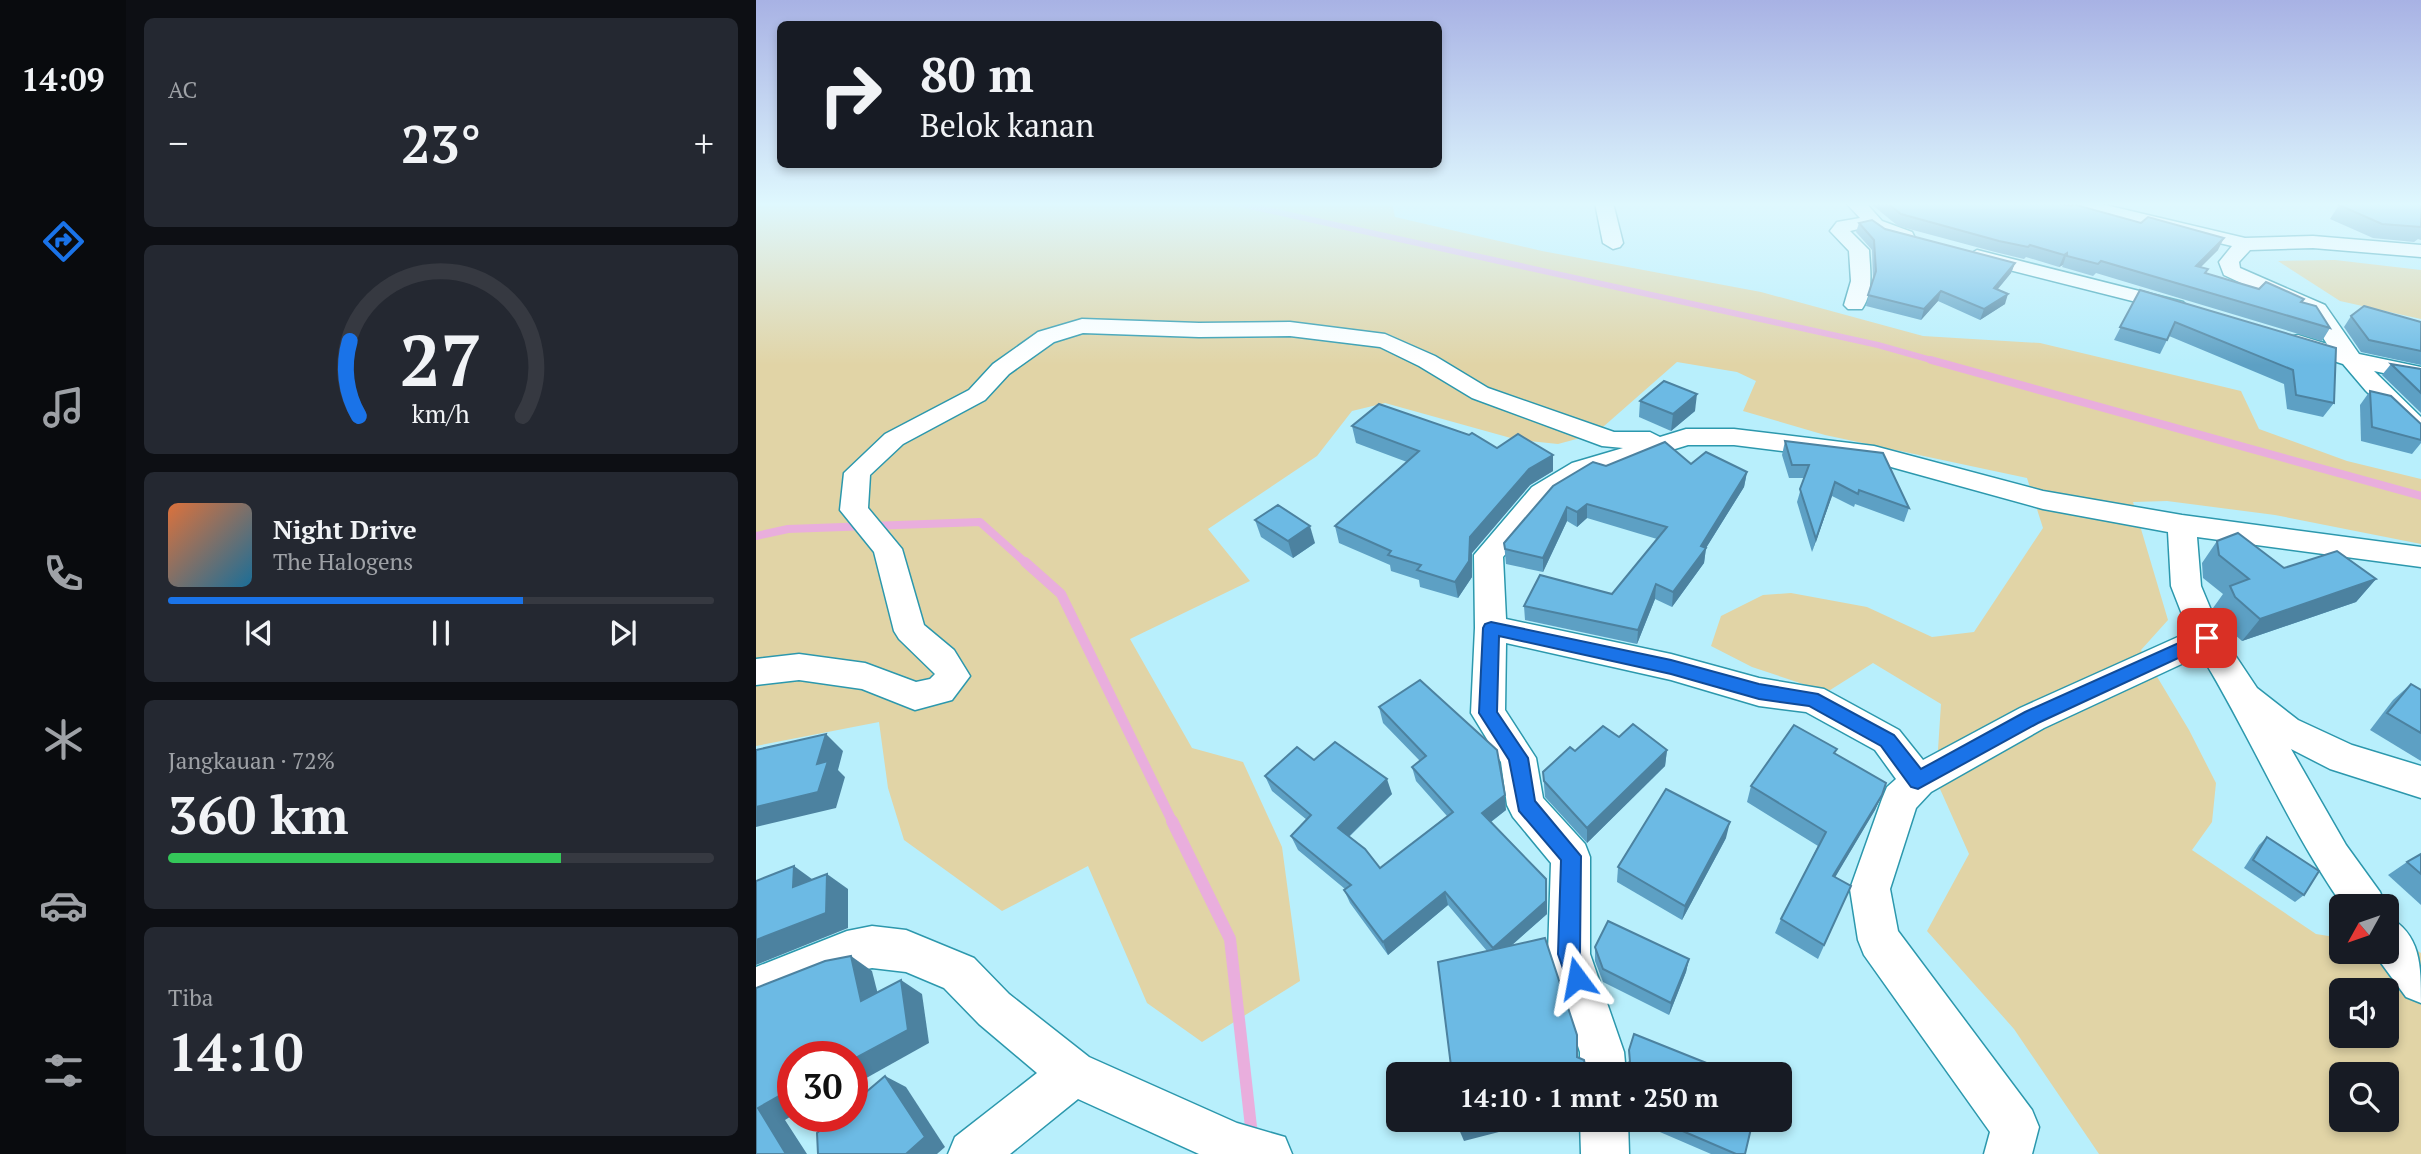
<!DOCTYPE html>
<html lang="id">
<head>
<meta charset="utf-8">
<style>
	:root { --surface:#171b24; --page:#242831; --text:#f1f3f6; --muted:#9ea1a6; --line:#363941; --accent:#1a73e8 }
	body { margin:0; font-family:"PT Serif",serif; background:var(--page); color:var(--text); height:100vh; display:flex; flex-direction:column; font-size:26px; white-space:nowrap }
	* { box-sizing:border-box; margin:0 }
	p { font-size:23px; color:var(--muted) }
	.icon { flex:none; width:38px; height:38px; fill:none; stroke:currentColor; stroke-width:2; stroke-linecap:round; stroke-linejoin:round }
	.map { position:relative; flex:1; overflow:hidden }
	.drawer { display:flex; flex-direction:column; gap:18px; padding:18px; background:#0d0f14; width:630px }
	.drawer>* { flex:none }
	.hud { position:absolute; left:21px; top:21px; width:665px; height:147px; border-radius:10px; box-shadow:0 4px 10px #0003; background:#171b24; color:var(--text); overflow:hidden }
	.needle { width:46px; rotate:230deg }
	.buttons { position:absolute; left:1573px; top:894px; display:grid; gap:14px }
	.buttons a { display:grid; place-items:center; width:70px; height:70px; border-radius:10px; background:var(--surface); box-shadow:0 4px 10px #0003; font-size:35px }
	.speed { position:absolute; left:21px; top:1041px; display:flex; gap:14px; font-size:35px; font-weight:700; text-align:center }
	.speed>* { display:grid; place-content:center; width:91px; height:91px; border-radius:50%; background:var(--surface); box-shadow:0 4px 10px #0003; line-height:1 }
	.speed .limit { border:10px solid #d22; background:#fff; color:#111 }
	.pin { position:absolute; display:grid; place-items:center; width:60px; height:60px; color:#fff; margin:-30px; border-radius:14px; box-shadow:0 4px 10px #0006 }
	.me { position:absolute; width:77px; margin:-38px; rotate:347deg; stroke-linejoin:round; filter:drop-shadow(0 0 5px #0008) }
	.turn { display:flex; align-items:center; gap:24px; height:147px; padding:0 28px; font-size:32px }
	.turn .icon { width:91px; height:91px; stroke-width:2.5 }
	.turn b { display:block; font-size:49px; line-height:60px }
	.big { font-size:52px; font-weight:700; line-height:1.1 }
	.drawer .widget { flex:1; display:flex; flex-direction:column; justify-content:center; gap:10px; min-width:0; padding:0 24px; border-radius:10px; background:var(--page) }
	.drawer .dial { align-items:center; gap:0 }
	.dial svg { height:182px; overflow:visible; fill:none; stroke:var(--line); stroke-width:7; stroke-linecap:round; text-anchor:middle }
	.dial text { fill:var(--text); stroke:none }
	.song { display:flex; align-items:center; gap:21px }
	.cover { width:84px; height:84px; border-radius:10px; background:linear-gradient(135deg,hsl(20 70% 55%),hsl(200 70% 35%)) }
	.played { height:7px; border-radius:4px; background:linear-gradient(90deg,var(--accent) 65%,var(--line) 65%) }
	.keys { display:flex; justify-content:space-around; direction:ltr }
	.heat { display:flex; justify-content:space-between; align-items:center; font-size:38px; direction:ltr }
	.charge { height:10px; border-radius:5px; background:linear-gradient(90deg,#34c759 72%,var(--line) 0) }
	.trip { position:absolute; left:630px; top:1062px; width:406px; height:70px; border-radius:10px; background:var(--surface); box-shadow:0 4px 10px #0003; font-weight:700; line-height:70px; text-align:center }
	main { display:flex; flex:1; min-height:0 }
	.menu { display:flex; flex-direction:column; width:126px; justify-content:space-around; align-items:center; background:#090b0e; color:var(--muted) }
	.menu .icon { width:49px; height:49px }
	.menu .active { color:var(--accent) }
	.menu b { font-size:32px; color:var(--text) }
	.map>svg:first-child { display:block }
	.green { fill:#e1d4a6; fill-rule:evenodd }
	.lines { fill:none; stroke-linecap:round; stroke-linejoin:round }
	.stream-far3 { stroke:#e9aedd; stroke-width:6 }
	.stream-far2 { stroke:#e9aedd; stroke-width:8 }
	.stream-far1 { stroke:#e9aedd; stroke-width:10 }
	.stream { stroke:#e9aedd; stroke-width:12 }
	.minor-casing { stroke:#2c98ad; stroke-width:3 }
	.minor { fill:#fff; fill-rule:evenodd }
	.wall { fill:#5da0c4 }
	.shaded-wall { fill:#4c82a0 }
	.building { fill:#6cbae4; stroke:#4c82a0; stroke-width:2 }
	.route { fill:#1a73e8; stroke:#114b97; stroke-width:2 }
</style>
</head>
<body>
<main>
<nav class="menu">
<b>14:09</b>
<svg class="icon active" aria-label="directions" viewBox="0 0 24 24"><path d="M12 3l9 9-9 9-9-9zM9 14v-3h6M13 9l2 2-2 2"/></svg>
<svg class="icon" aria-label="music" viewBox="0 0 24 24"><path d="M9 18V5l10-2v13"/><circle cx="6" cy="18" r="3"/><circle cx="16" cy="16" r="3"/></svg>
<svg class="icon" aria-label="phone" viewBox="0 0 24 24"><path d="M5 4h4l2 5-3 2q2 4 5 5l2-3 5 2v4C11 20 4 13 5 4z"/></svg>
<svg class="icon" aria-label="climate" viewBox="0 0 24 24"><path d="M12 3v18M4 7l16 10M4 17L20 7"/></svg>
<svg class="icon" aria-label="car" viewBox="0 0 24 24"><path d="M5 17H2v-5l4-1 3-4h7l3 4 3 1v5h-3M9 17h6M6 11h13"/><circle cx="7" cy="17" r="2"/><circle cx="17" cy="17" r="2"/></svg>
<svg class="icon" aria-label="filters" viewBox="0 0 24 24"><path d="M4 7h16M4 17h16"/><circle cx="9" cy="7" r="2"/><circle cx="15" cy="17" r="2"/></svg>
</nav>
<section class="drawer">
<div class="widget"><p>AC</p>
<div class="heat"><a>−</a><b class="big">23°</b><a>+</a></div>
</div>
<div class="widget dial"><svg viewBox="0 0 100 80">
<path d="M14 69A42 42 0 1 1 86 69"/>
<path d="M14 69A42 42 0 0 1 10 36" stroke="#1a73e8"/>
<text x="50" y="56" font-size="32" font-weight="700">27</text>
<text x="50" y="72" font-size="11">km/h</text>
</svg></div>
<div class="widget">
<div class="song"><i class="cover"></i><div><b>Night Drive</b><p>The Halogens</p></div></div>
<div class="played"></div>
<div class="keys"><svg class="icon" aria-label="previous" viewBox="0 0 24 24"><path d="M18 5L8 12l10 7zM5 5v14"/></svg><svg class="icon" aria-label="pause" viewBox="0 0 24 24"><path d="M8 5v14M16 5v14"/></svg><svg class="icon" aria-label="next" viewBox="0 0 24 24"><path d="M6 5l10 7-10 7zM19 5v14"/></svg></div>
</div>
<div class="widget"><p>Jangkauan · 72%</p><b class="big">360 km</b><div class="charge"></div></div>
<div class="widget"><p>Tiba</p><b class="big">14:10</b></div>
</section>
<div class="map">
<svg width="1665" height="1154" viewBox="0 0 1665 1154">
	<rect width="100%" height="100%" fill="#b8effc"/>
	<g class="green">
		<path d="M 0,203 L 636,203 L 639,217 L 786,251 L 1005,292 L 1167,336 L 1284,343 L 1485,391 L 1503,429 L 1591,461 L 1665,479 L 1665,544 L 1519,515 L 1411,501 L 1377,502 L 1412,620 L 1385,650 L 1433,730 L 1460,783 L 1456,822 L 1436,850 L 1560,934 L 1585,938 L 1586,952 L 1631,952 L 1657,948 L 1665,953 L 1665,1154 L 1343,1154 L 1258,1029 L 1171,931 L 1213,854 L 1180,780 L 1185,704 L 1117,663 L 1071,692 L 996,667 L 955,646 L 965,616 L 1007,595 L 1035,593 L 1111,607 L 1176,637 L 1218,632 L 1287,528 L 1271,478 L 1069,435 L 987,411 L 1000,381 L 981,372 L 921,362 L 839,434 L 802,444 L 762,440 L 629,403 L 596,411 L 561,456 L 452,529 L 494,581 L 374,639 L 436,748 L 487,762 L 526,847 L 544,981 L 446,1042 L 391,1003 L 332,866 L 246,911 L 148,840 L 132,788 L 123,722 L 0,746 ZM 1586,990 L 1631,990 L 1631,1036 L 1586,1036 ZM 1586,1074 L 1631,1074 L 1631,1120 L 1586,1120 Z"/>
		<polygon points="1579,260 1665,270 1665,319 1584,301 1522,261"/>
	</g>
	<g class="lines">
		<polyline class="stream-far3" points="480,203 1122,345 1182,362"/>
		<g class="stream-far2">
			<polyline points="1175,360 1665,496"/>
			<polyline points="0,536 32,529 224,522 271,564"/>
		</g>
		<polyline class="stream-far1" points="269,562 305,594 417,823"/>
		<polyline class="stream" points="416,821 474,939 498,1154"/>
		<defs>
			<g id="minor">
				<polygon points="839,203 857,203 867,243 864,247 857,249 847,243"/>
				<path d="M 1090,203 L 1110,203 L 1126,221 L 1156,232 L 1158,236 L 1149,242 L 1111,227 L 1094,231 L 1113,250 C 1114,270 1118,292 1106,309 L 1092,309 L 1088,305 L 1095,281 L 1093,251 L 1074,231 L 1081,222 L 1104,218 Z"/>
				<polygon points="1308,203 1341,203 1489,238 1557,236 1665,245 1665,257 1557,248 1494,250 1483,262 1484,268 1569,305 1603,354 1665,367 1665,381 1618,371 1665,417 1665,439 1656,436 1610,391 1587,364 1534,347 1531,342 1534,337 1542,335 1571,344 1553,315 1468,275 1463,262 1476,246 1311,207"/>
				<polygon points="1221,250 1427,302 1431,306 1427,310 1420,312 1214,260 1211,256"/>
				<path d="M 326,319 L 443,323 L 534,322 L 629,334 L 679,356 L 732,388 L 858,432 L 894,432 L 904,437 L 930,429 L 978,429 L 1118,446 L 1287,491 L 1426,515 L 1665,547 L 1665,567 L 1441,537 L 1445,586 L 1465,634 L 1501,688 L 1542,720 L 1596,745 L 1665,766 L 1665,798 L 1574,769 L 1535,749 L 1590,845 L 1624,892 L 1630,906 L 1587,906 C 1532,827 1495,737 1445,655 L 1288,728 L 1175,792 L 1160,808 L 1134,889 L 1142,931 L 1276,1110 L 1283,1127 L 1276,1154 L 1228,1154 L 1234,1132 L 1108,955 L 1102,940 L 1094,889 L 1126,799 L 1131,787 L 1140,779 L 1119,750 L 1050,712 L 1003,706 L 915,680 L 750,643 L 749,710 L 780,758 L 787,798 L 829,844 L 834,857 L 834,954 L 868,1052 L 870,1074 L 824,1074 L 824,1052 L 792,954 L 795,863 L 757,817 L 751,805 L 745,762 L 715,713 L 719,628 L 718,555 L 776,487 L 816,463 L 867,448 L 846,446 L 716,398 L 663,366 L 624,347 L 534,336 L 443,337 L 327,333 L 298,342 L 253,374 L 229,400 L 147,444 L 114,475 L 112,508 L 146,549 L 168,625 L 198,650 L 214,676 L 196,700 L 159,710 L 106,689 L 43,680 L 0,685 L 0,659 L 43,654 L 109,663 L 160,682 L 174,679 L 179,674 L 143,639 L 138,631 L 118,552 L 84,510 L 88,473 L 129,434 L 213,390 L 237,364 L 282,332 ZM 932,445 L 978,445 L 1117,462 L 1287,509 L 1412,532 L 1415,586 L 1433,632 L 1264,708 L 1167,760 L 1143,730 L 1068,689 L 1003,678 L 915,654 L 750,619 L 747,557 L 796,499 L 834,475 Z"/>
				<path d="M 1631,916 C 1665,934 1665,965 1665,1003 L 1650,997 L 1617,952 L 1631,952 Z"/>
				<polygon points="116,926 150,930 218,958 253,994 333,1057 481,1123 529,1137 536,1154 443,1154 322,1099 254,1154 192,1154 199,1137 281,1073 223,1024 188,988 150,972 116,968 91,973 0,1009 0,967 91,931"/>
				<polygon points="824,1120 872,1120 873,1154 825,1154"/>
			</g>
		</defs>
		<use href="#minor" class="minor-casing"/>
		<use href="#minor" class="minor"/>
	</g>
	<g class="wall">
		<polygon points="1114,203 1303,203 1462,250 1444,267 1450,273 1546,302 1574,328 1566,341 1340,273 1337,276 1306,267 1307,265 1303,267 1270,257 1268,259 1239,252 1142,226"/>
		<polygon points="1665,203 1665,240 1662,239 1658,242 1617,238 1574,219 1583,205"/>
		<polygon points="1103,223 1259,263 1255,273 1242,289 1249,304 1224,320 1182,301 1165,320 1110,306 1117,279 1116,250 1100,232"/>
		<polygon points="1384,290 1580,348 1578,403 1567,417 1531,409 1528,384 1413,336 1404,354 1358,340"/>
		<polygon points="1595,316 1665,322 1665,365 1605,352 1588,327"/>
		<polygon points="1635,364 1665,369 1665,413 1626,375"/>
		<polygon points="1614,391 1665,424 1665,443 1656,454 1605,441 1604,405"/>
		<polygon points="884,401 939,411 915,431 883,417"/>
		<polygon points="596,426 741,448 797,455 797,471 774,485 716,553 716,577 702,598 664,587 663,580 635,571 634,565 583,543 579,526 651,462 600,443"/>
		<polygon points="1029,441 1153,508 1148,522 1099,504 1098,507 1076,496 1056,552 1041,502 1048,478 1033,478 1026,455"/>
		<polygon points="935,464 991,472 988,487 950,548 948,563 916,607 899,599 881,644 769,620 768,606 856,594 901,539 831,518 821,527 811,521 787,572 750,564 748,543 850,466"/>
		<polygon points="499,520 559,543 537,558 505,537"/>
		<polygon points="1461,541 1528,568 1620,579 1600,602 1486,641 1462,620 1457,608 1467,594 1447,578 1446,563"/>
		<polygon points="1655,684 1665,690 1665,761 1614,730 1637,700"/>
		<polygon points="623,707 750,810 735,822 790,879 791,893 791,914 756,945 831,1074 731,951 692,905 632,955 594,903 588,890 589,889 542,850 535,836 551,820 516,791 509,776 558,760 636,794 593,837 624,868 691,816 660,781 656,767 664,761 627,723"/>
		<polygon points="863,737 911,750 909,766 831,843 789,797 787,772 819,751"/>
		<polygon points="1081,749 1079,753 1126,795 1119,810 1079,877 1095,886 1062,959 1019,933 1025,919 1062,846 991,802 995,786"/>
		<polygon points="1511,837 1548,895 1539,902 1488,868 1503,845"/>
		<polygon points="970,838 926,920 861,882 862,867"/>
		<polygon points="1665,854 1665,905 1632,875 1651,862"/>
		<polygon points="839,947 933,959 930,972 913,1015 847,982 839,961"/>
		<polygon points="876,1120 997,1120 989,1154 955,1154"/>
	</g>
	<g class="shaded-wall">
		<polygon points="1468,238 1462,250 1434,278 1440,266"/>
		<polygon points="1311,253 1307,265 1303,267 1308,255"/>
		<polygon points="1259,263 1255,273 1234,298 1238,288"/>
		<polygon points="1185,291 1182,301 1165,320 1168,309"/>
		<polygon points="1252,294 1249,304 1224,320 1228,309"/>
		<polygon points="941,394 939,411 915,431 917,414"/>
		<polygon points="797,455 797,471 774,485 716,553 716,577 702,598 699,582 714,537 773,469"/>
		<polygon points="991,472 988,487 950,548 948,563 916,607 917,592"/>
		<polygon points="1079,482 1076,496 1056,552 1060,539"/>
		<polygon points="831,504 831,518 821,527 821,512"/>
		<polygon points="811,507 811,521 787,572 787,558"/>
		<polygon points="554,526 559,543 537,558 532,541"/>
		<polygon points="1620,579 1600,602 1486,641 1504,619"/>
		<polygon points="900,584 899,599 881,644 882,630"/>
		<polygon points="70,734 87,751 82,770 89,777 80,808 0,827 0,807 61,764"/>
		<polygon points="911,750 909,766 831,843 831,828"/>
		<polygon points="631,779 636,794 587,842 582,828"/>
		<polygon points="749,795 750,810 728,827 726,813"/>
		<polygon points="1126,795 1119,810 1071,891 1077,876"/>
		<polygon points="974,822 970,838 926,920 929,906"/>
		<polygon points="38,866 60,882 37,887"/>
		<polygon points="71,874 92,889 92,928 0,965 0,940"/>
		<polygon points="790,879 791,893 791,914 739,960 737,948"/>
		<polygon points="689,892 692,905 632,955 627,942"/>
		<polygon points="95,956 116,971 127,1014 105,1001"/>
		<polygon points="933,959 930,972 913,1015 915,1003"/>
		<polygon points="145,980 166,994 173,1043 96,1086 96,1060"/>
		<polygon points="129,1076 150,1087 189,1147 181,1154 150,1154"/>
		<polygon points="37,1088 37,1115 29,1120 51,1154 30,1154 2,1108"/>
		<polygon points="728,1120 790,1120 708,1141 702,1127"/>
	</g>
	<g class="building">
		<polygon points="1131,203 1303,203 1315,206 1317,204 1385,223 1392,217 1468,238 1440,266 1452,269 1449,273 1503,289 1510,282 1548,299 1545,302 1560,306 1574,328 1345,261 1342,264 1311,256 1311,253 1308,255 1274,245 1272,247 1243,241 1145,214"/>
		<polygon points="1586,203 1665,203 1665,227 1626,224 1583,205"/>
		<polygon points="1116,220 1129,229 1259,263 1238,288 1252,294 1228,309 1185,291 1168,309 1112,295 1120,271 1118,240 1103,223"/>
		<polygon points="1384,290 1580,348 1578,403 1540,395 1537,370 1419,322 1411,340 1364,327"/>
		<polygon points="1608,306 1665,322 1665,351 1613,340 1595,316"/>
		<polygon points="1635,364 1665,369 1665,393"/>
		<polygon points="908,381 941,394 917,414 884,401"/>
		<polygon points="1614,391 1635,396 1665,424 1665,440 1616,427"/>
		<polygon points="623,404 713,435 716,433 741,448 762,434 797,455 773,469 714,537 713,561 699,582 661,570 665,565 632,555 635,551 579,526 663,451 596,426"/>
		<polygon points="1029,441 1127,453 1153,508 1103,490 1102,494 1079,482 1060,539 1044,489 1053,465 1036,465"/>
		<polygon points="909,442 935,464 950,452 991,472 945,546 950,548 917,592 900,584 882,630 768,606 784,575 856,594 911,527 831,504 821,512 811,507 787,558 749,549 748,543 797,486 837,462 850,466"/>
		<polygon points="522,505 554,526 532,541 499,520"/>
		<polygon points="1482,533 1528,568 1581,551 1620,579 1504,619 1479,597 1474,586 1493,579 1463,555 1461,541"/>
		<polygon points="664,680 741,750 749,795 726,813 790,879 790,901 737,948 689,892 627,942 588,890 595,885 535,836 555,815 509,776 541,747 558,760 579,742 631,779 582,828 609,849 624,868 697,812 656,767 670,756 623,707"/>
		<polygon points="1655,684 1665,690 1665,733 1631,713"/>
		<polygon points="877,724 911,750 831,828 788,781 787,772 814,747 819,751 847,726 863,737"/>
		<polygon points="1038,725 1081,749 1078,753 1130,783 1126,795 1077,876 1095,886 1068,945 1025,919 1070,832 995,786"/>
		<polygon points="70,734 61,764 72,761 62,792 0,807 0,750"/>
		<polygon points="910,789 974,822 929,906 862,867"/>
		<polygon points="1511,837 1563,871 1548,895 1497,860"/>
		<polygon points="1665,854 1665,874 1651,862"/>
		<polygon points="38,866 37,887 71,874 70,913 0,940 0,881"/>
		<polygon points="852,921 933,959 915,1003 847,969 839,947"/>
		<polygon points="789,938 821,1035 821,1057 828,1060 831,1074 696,1074 682,962"/>
		<polygon points="95,956 105,1001 145,980 152,1030 96,1060 96,1057 37,1057 37,1088 2,1108 30,1154 0,1154 0,988 69,961"/>
		<polygon points="878,1034 978,1074 865,1074 868,1065 874,1062 873,1050"/>
		<polygon points="129,1076 169,1137 150,1154 62,1154 61,1133 81,1116 96,1116 96,1104"/>
		<polygon points="701,1120 728,1120 702,1127"/>
		<polygon points="901,1120 997,1120 989,1154 980,1154"/>
	</g>
	<linearGradient id="sky" x2="0" y2="1"><stop stop-color="#a8b2e4"/><stop offset="0.56" stop-color="#dff8fe"/><stop offset="1" stop-color="#dff8fe" stop-opacity="0"/></linearGradient>
	<rect width="1665" height="365" fill="url(#sky)"/>
	<polygon class="route" points="735,622 915,660 1003,684 1062,694 1138,735 1165,769 1269,712 1445,633 1457,633 1460,638 1457,642 1282,723 1162,789 1155,787 1125,746 1053,706 1003,699 915,674 743,636 741,712 772,758 779,801 825,856 824,954 833,978 829,986 821,990 813,986 802,954 805,860 763,811 753,760 723,713 727,628 729,624"/>
</svg>
<div class="buttons">
<a><svg class="needle" viewBox="-14 -14 28 28"><path d="M0-13l5 13h-10z" fill="#e53935"/><path d="M0 13l5-13h-10z" fill="#9ea1a6"/></svg></a>
<a><svg class="icon" aria-label="sound" viewBox="0 0 24 24"><path d="M4 9h4l5-4v14l-5-4H4zM17 9q2 3 0 6"/></svg></a>
<a><svg class="icon" aria-label="search" viewBox="0 0 24 24"><circle cx="10" cy="10" r="6"/><path d="M15 15l6 6"/></svg></a>
</div>
<div class="speed"><div class="limit">30</div></div>
<div class="pin" style="left:1451px;top:638px;background:#d93025"><svg class="icon" aria-label="arrive" viewBox="0 0 24 24"><path d="M6 21V4h12l-3 4 3 4H6"/></svg></div>
<svg class="me" style="left:821px;top:978px" viewBox="-20 -20 40 40"><path d="M0-17L14 15 0 8-14 15z" fill="#1a73e8" stroke="#fff" stroke-width="4"/></svg>
<div class="trip">14:10 · 1 mnt · 250 m</div>
<div class="hud">
<div class="turn"><svg class="icon" aria-label="right" viewBox="0 0 24 24"><path d="M7 20v-9h11M14 6l5 5-5 5"/></svg><div><b>80 m</b>Belok kanan</div></div>
</div>
</div>
</main>
</body>
</html>
